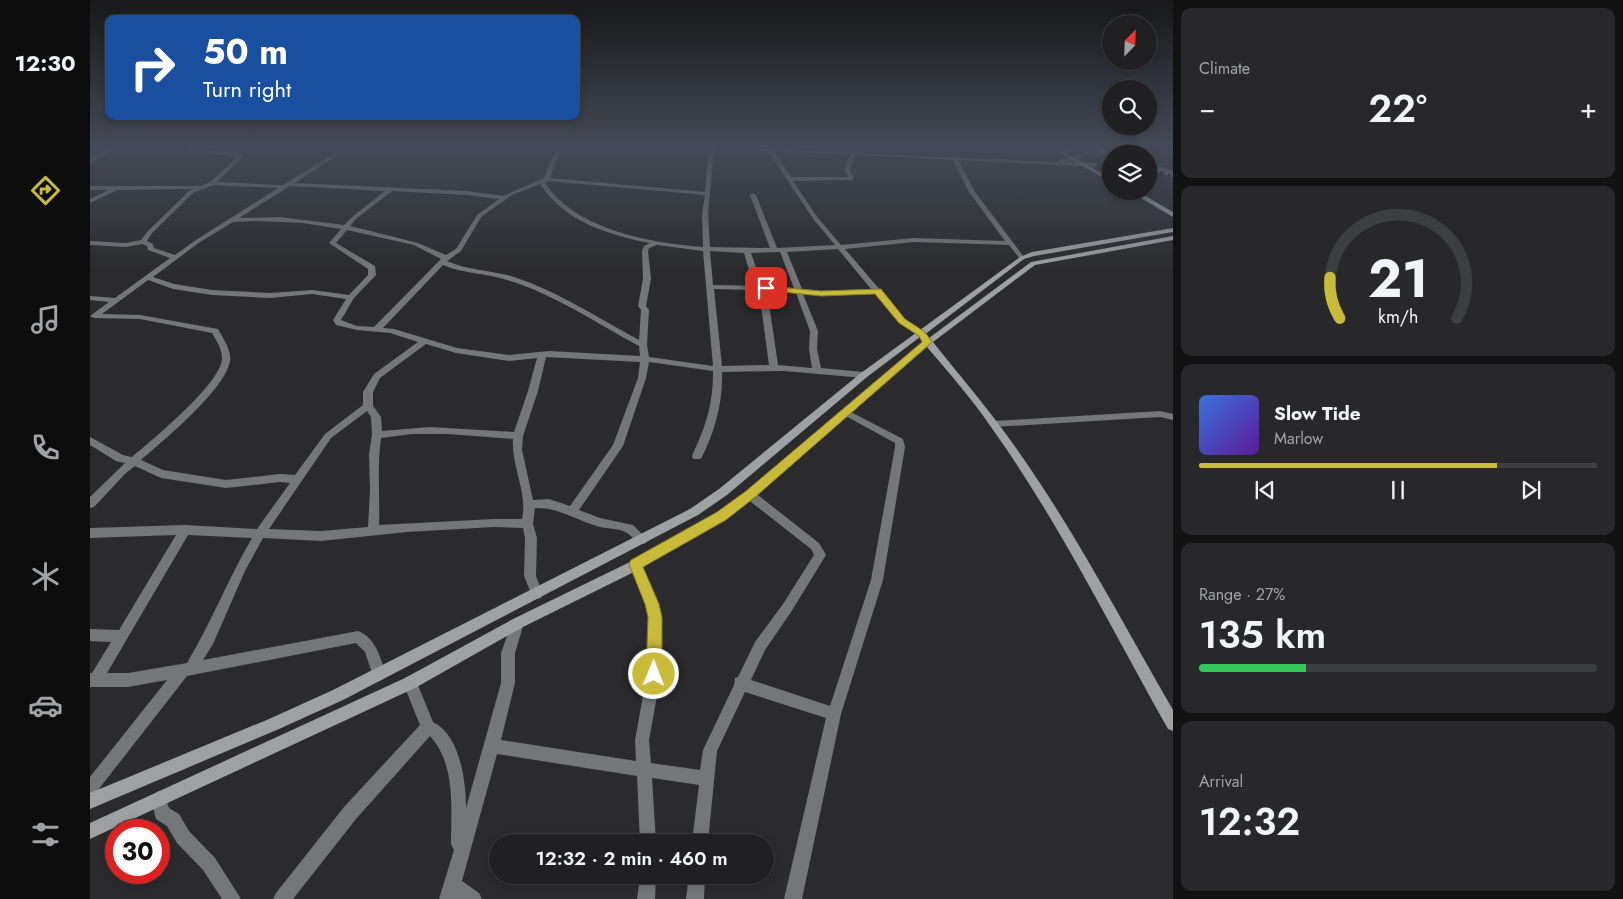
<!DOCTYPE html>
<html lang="en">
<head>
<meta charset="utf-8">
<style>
	:root { --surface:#202022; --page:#28282a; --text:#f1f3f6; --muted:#a2a3a5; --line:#3d3e40; --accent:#caba3a }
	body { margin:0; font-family:Jost,sans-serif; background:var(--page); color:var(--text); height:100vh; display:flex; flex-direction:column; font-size:19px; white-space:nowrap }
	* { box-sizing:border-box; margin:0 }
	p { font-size:16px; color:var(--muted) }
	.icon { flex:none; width:28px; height:28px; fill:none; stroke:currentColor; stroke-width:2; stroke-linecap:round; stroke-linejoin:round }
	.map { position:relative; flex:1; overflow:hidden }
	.details { display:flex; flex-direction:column; gap:8px; padding:8px; background:#121213; width:450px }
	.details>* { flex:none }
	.banner { position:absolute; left:15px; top:15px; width:475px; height:105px; border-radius:10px; box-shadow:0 2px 8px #0003,0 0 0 1px var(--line); background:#1a4fa0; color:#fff; overflow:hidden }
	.needle { width:32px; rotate:23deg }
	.controls { position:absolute; left:1012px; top:15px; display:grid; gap:10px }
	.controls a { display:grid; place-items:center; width:55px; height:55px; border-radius:50%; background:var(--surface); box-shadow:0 2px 8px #0003,0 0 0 1px var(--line); font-size:25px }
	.speed { position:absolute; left:15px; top:819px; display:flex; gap:10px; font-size:25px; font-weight:700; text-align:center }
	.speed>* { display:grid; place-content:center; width:65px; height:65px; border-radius:50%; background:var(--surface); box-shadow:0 2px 8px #0003,0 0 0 1px var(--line); line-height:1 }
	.speed .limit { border:8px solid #d22; background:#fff; color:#111 }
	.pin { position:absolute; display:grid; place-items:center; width:42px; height:42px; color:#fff; margin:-21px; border-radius:10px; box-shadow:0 2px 8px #0006 }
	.me { position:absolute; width:55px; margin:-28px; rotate:1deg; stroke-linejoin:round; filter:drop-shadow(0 0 4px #0008) }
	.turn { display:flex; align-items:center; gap:18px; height:105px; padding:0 15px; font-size:22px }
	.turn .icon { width:65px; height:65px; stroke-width:2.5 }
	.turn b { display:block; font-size:35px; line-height:42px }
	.big { font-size:38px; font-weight:600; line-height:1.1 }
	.details .tile { flex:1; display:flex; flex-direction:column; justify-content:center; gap:8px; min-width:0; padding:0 18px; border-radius:10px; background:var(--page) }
	.details .dial { align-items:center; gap:0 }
	.dial svg { height:130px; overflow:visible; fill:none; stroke:var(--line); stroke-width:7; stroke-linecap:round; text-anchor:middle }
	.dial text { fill:var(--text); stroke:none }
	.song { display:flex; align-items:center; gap:15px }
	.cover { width:60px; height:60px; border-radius:8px; background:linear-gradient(135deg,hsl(220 70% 55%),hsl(270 70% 35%)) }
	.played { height:5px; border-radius:2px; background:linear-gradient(90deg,var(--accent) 75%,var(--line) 75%) }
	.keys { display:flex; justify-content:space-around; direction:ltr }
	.heat { display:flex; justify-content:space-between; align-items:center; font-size:28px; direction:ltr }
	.charge { height:8px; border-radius:4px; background:linear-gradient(90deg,#34c759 27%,var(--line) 0) }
	.trip { position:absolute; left:399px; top:834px; width:285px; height:50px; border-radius:25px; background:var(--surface); box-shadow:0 2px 8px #0003,0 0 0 1px var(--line); font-weight:600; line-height:50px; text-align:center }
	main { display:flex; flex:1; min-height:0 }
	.tab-bar { display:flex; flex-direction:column; width:90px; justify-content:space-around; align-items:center; background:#0d0d0e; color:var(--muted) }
	.tab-bar .icon { width:35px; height:35px }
	.tab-bar .on { color:var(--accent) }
	.tab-bar b { font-size:22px; color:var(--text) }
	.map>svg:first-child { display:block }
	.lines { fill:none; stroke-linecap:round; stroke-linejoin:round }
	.street { fill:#757677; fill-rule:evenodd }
	.secondary { fill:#9fa0a2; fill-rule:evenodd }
	.rail { stroke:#949496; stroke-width:2.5; stroke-dasharray:4 4; stroke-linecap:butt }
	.route { fill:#caba3a; stroke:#837926 }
</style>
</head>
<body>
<main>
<nav class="tab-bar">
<b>12:30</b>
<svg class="icon on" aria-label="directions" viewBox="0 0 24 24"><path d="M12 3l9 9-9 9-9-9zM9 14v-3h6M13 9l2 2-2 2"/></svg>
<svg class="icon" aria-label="music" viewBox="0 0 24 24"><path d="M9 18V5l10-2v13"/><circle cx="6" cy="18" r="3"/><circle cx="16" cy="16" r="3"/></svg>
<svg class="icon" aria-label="phone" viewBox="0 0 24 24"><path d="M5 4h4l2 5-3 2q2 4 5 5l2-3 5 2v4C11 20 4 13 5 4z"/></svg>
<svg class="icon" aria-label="climate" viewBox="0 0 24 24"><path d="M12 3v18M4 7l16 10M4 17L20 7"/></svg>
<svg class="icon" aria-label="car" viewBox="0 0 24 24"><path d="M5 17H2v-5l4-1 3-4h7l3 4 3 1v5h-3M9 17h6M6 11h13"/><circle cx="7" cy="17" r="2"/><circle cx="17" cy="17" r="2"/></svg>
<svg class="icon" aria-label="filters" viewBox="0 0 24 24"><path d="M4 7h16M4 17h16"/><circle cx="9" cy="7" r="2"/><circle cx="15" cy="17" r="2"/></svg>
</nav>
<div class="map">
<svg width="1083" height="899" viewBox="0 0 1083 899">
	<rect width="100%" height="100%" fill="#2b2b2d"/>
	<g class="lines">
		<g class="street">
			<polygon points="23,146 29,146 0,163 0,159"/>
			<path d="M 80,146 L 100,146 L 101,149 L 105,150 L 138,152 L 153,155 L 153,157 L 127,182 L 193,185 L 256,146 L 261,146 L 205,183 L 377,191 L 413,196 L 454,178 L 460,161 L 470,146 L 475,146 L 466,161 L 460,178 L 615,192 L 619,148 L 605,148 L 603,146 L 968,162 L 968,160 L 990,155 L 992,156 L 992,158 L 974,162 L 1005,163 L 1008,165 L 1005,167 L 868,160 L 885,192 L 934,257 L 934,259 L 930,259 L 919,245 L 824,242 L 755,249 L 815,319 L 836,334 L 832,336 L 829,336 L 809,323 L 785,293 L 731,295 L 713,294 L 728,331 L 727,349 L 731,368 L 774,372 L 778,375 L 774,378 L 694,371 L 632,372 C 633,403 625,431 611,459 L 603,459 L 602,456 C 616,425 623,406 623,371 L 559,362 L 556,378 L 533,446 L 489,510 L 510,518 L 543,525 L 558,540 L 556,543 C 547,547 544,537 537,533 C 530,528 518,529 510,527 C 487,521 469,507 445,508 L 443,524 L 447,538 L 446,576 L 453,594 L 451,598 L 447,599 L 443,598 L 434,576 L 435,538 L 433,528 L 404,527 L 317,532 L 231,541 L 173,538 L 155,571 L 123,644 L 113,660 L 268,631 C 286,638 290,657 296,674 L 294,679 L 289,681 L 284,679 L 275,652 L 266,643 L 97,676 L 5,794 L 0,797 L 0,777 L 77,680 L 38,687 L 0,687 L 0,673 L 2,673 L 21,642 L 0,641 L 0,629 L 29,630 L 86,535 L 0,538 L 0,528 L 95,525 L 167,529 L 200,483 L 190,482 L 136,488 L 71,478 L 45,466 L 36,473 L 4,507 L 0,508 L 0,497 L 35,463 L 26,461 L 0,445 L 0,437 L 33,455 L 42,457 C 62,440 132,383 132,358 C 132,349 126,340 122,333 L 50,319 L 4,318 L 0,316 L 19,302 L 0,300 L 0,296 L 25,298 L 80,258 L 58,250 L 57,246 L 52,244 L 36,247 L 0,245 L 0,241 L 36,243 L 51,240 L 58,231 L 99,191 L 103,189 L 27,190 L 0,203 L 0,199 L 18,190 L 0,190 L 0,186 L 111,186 L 120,182 L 147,157 L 97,151 L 95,148 L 83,148 ZM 624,148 L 678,151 L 724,220 L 745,245 L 687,248 L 666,195 L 663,193 L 660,195 L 680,248 L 620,247 L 618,214 ZM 684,151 L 760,155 L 754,171 L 758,177 L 701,177 ZM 765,155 L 863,160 L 879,192 L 915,241 L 824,238 L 751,245 L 728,218 L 703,181 L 762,180 L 764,177 L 760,171 ZM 458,181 L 615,195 L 612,214 L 613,247 C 561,243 486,230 455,183 ZM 450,184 C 474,221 518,235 560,243 L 554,246 L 552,251 L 553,279 L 548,306 L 551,310 L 549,340 C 508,318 469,292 424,277 C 402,270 379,271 357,261 L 371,251 L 391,217 L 422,195 ZM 123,185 L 188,188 L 106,240 L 85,255 L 64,248 L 63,244 L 57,241 L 62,233 L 103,193 ZM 200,186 L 295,191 L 262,217 L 254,225 L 190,217 L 149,218 ZM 302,191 L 377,195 L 409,199 L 387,215 L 366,249 L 356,255 L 328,243 L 260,226 L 266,219 ZM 167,221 L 213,223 L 251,229 L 239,243 L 278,269 L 278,275 L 259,295 L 222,290 L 180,293 L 122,290 L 84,284 L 63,277 L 110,242 L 143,222 ZM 257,230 L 324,245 L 351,259 L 284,327 L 267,326 L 251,320 L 264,298 L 286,275 L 285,266 L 246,243 ZM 567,245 L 613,251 L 623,366 L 559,357 L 557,345 L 559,310 L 556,306 L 561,279 L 558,251 L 559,248 ZM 748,249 L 781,289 L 731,291 L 712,289 L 697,252 ZM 620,251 L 654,253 L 659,270 L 667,286 L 623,285 ZM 690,252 L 704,288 L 675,286 L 667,270 L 661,253 ZM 353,265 C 374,274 396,273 417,280 C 464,294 506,323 549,346 L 550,356 L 459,351 L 419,355 L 367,348 L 304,329 L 293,328 ZM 58,280 L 83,289 L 122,295 L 180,298 L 222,294 L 256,299 L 243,320 L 246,325 L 267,330 L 300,333 L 328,342 L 284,374 L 273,392 L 273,405 L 235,434 L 205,475 L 190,474 L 136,480 L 73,470 L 51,460 C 74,440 135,390 140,361 C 142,351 133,338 128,329 L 50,315 L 12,314 ZM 624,289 L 669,290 L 679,365 L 632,366 ZM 677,290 L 706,293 L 720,331 L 719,349 L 722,368 L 688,365 ZM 336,344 L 366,353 L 419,361 L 447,358 L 438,391 L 424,432 L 340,427 L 292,431 L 291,417 L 283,406 L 283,392 L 290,378 ZM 456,357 L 550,362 L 548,378 L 523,445 L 480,506 L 459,499 L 443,500 L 432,450 L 433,436 L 448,391 ZM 277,411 L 281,417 L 282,435 L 279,454 L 280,491 L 278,527 L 231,531 L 179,529 L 241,438 ZM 322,434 L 358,434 L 423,439 C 421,466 438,493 432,519 L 404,519 L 289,525 C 290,496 287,466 291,438 ZM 98,535 L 162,538 C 138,579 121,623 97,663 L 38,673 L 17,673 Z"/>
			<polygon points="996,146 1007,146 1026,154 1021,155 1001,148 968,153 965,151"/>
			<polygon points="1059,163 1083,171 1083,175 1059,167"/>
			<path d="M 755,409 L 813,439 L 815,447 L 793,580 L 751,714 L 712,899 L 694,899 L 736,718 L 655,692 L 627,751 L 618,842 L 602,842 L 609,785 L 562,778 L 566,842 L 550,842 L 547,776 L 407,754 L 372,881 L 389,893 L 392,899 L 349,899 L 364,850 L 361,844 C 361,807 366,765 340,736 L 266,819 L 203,899 L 183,899 L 186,893 L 254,807 L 330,725 L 313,683 L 315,678 L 320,676 L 325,678 L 343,722 C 370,735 376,781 376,808 L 411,683 L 411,653 L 423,619 L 428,617 L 433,619 L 434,623 L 425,653 L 425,683 L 411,740 L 546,761 L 545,740 L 557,674 L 559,617 L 556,604 L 540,565 L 542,561 L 546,560 L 550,561 L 552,565 L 568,604 L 571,617 L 571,674 L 559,740 L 561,763 L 610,770 L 613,750 L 644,685 L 645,678 L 648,677 L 665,642 L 693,604 L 724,555 L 721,549 L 656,498 L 655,495 L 656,492 L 664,492 L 729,543 L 736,555 L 701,612 L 675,650 L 661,680 L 740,706 L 781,580 L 805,447 L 805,443 L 752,414 L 750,412 L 752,410 Z"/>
			<polygon points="1070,411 1083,414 1083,420 1070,417 904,427 899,424 904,421"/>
			<polygon points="69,791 74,794 79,808 89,814 99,831 125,858 151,899 132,899 113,870 87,843 77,826 66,819 61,799 64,794"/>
			<polygon points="550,875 566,875 565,899 547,899"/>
			<polygon points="599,875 615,875 614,899 596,899"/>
		</g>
		<g class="secondary">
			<polygon points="957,146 962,146 1021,178 1021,182"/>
			<polygon points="1039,191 1047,191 1083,212 1083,217"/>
			<path d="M 1083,228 L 1083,232 L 944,256 L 934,259 L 834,335 L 839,338 L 941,262 L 1083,236 L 1083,240 L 945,265 L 843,342 C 864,369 887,395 907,422 C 975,512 1027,613 1083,710 L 1083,731 L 1078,729 C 1021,628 969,522 901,427 C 882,399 859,373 837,347 L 664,498 L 635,519 L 550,569 L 433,627 L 325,688 L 0,839 L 0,823 L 315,678 L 423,619 L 542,561 L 627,513 L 656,492 L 833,342 L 830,337 L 777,377 L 637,495 L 608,515 L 253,700 L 189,729 L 0,809 L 0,793 L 179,719 L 243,690 L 600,509 L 629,489 L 771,373 L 930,257 L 942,252 Z"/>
		</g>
		<g class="rail">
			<polyline points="995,146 1021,155"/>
			<polyline points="1059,167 1083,176"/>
		</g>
	</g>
	<linearGradient id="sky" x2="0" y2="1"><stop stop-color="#181819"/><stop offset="0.54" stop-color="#444a57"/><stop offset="1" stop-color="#444a57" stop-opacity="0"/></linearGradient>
	<rect width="1083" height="271" fill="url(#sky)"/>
	<polygon class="route" points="676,286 731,291 791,289 815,319 835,332 842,342 664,498 636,520 553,567 569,604 572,617 572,674 569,679 564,682 558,679 556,674 558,617 555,604 539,564 541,560 627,512 656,491 832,342 829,336 809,323 785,294 731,296 673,290 671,288"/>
</svg>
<div class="controls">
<a><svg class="needle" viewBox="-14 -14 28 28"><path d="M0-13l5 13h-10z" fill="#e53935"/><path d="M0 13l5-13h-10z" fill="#a2a3a5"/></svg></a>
<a><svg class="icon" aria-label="search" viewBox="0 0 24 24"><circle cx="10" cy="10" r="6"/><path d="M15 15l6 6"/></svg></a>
<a><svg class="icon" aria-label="layers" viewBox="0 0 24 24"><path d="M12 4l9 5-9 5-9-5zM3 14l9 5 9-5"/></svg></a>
</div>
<div class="speed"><div class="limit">30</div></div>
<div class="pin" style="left:676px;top:288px;background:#d93025"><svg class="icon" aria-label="arrive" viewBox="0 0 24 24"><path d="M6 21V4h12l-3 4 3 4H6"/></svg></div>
<svg class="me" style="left:564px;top:674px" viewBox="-20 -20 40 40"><circle r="17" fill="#caba3a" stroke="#fff" stroke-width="3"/><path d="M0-11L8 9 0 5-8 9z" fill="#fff"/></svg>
<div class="trip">12:32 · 2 min · 460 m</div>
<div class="banner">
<div class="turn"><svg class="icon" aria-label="right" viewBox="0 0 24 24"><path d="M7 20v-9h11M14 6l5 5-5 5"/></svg><div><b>50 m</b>Turn right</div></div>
</div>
</div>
<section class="details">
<div class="tile"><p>Climate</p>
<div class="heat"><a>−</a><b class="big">22°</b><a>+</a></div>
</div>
<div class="tile dial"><svg viewBox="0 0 100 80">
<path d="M14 69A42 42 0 1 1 86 69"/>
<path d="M14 69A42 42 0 0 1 8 44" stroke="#caba3a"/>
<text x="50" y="56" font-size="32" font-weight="700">21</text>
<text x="50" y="72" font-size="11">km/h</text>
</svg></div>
<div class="tile">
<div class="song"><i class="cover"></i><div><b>Slow Tide</b><p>Marlow</p></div></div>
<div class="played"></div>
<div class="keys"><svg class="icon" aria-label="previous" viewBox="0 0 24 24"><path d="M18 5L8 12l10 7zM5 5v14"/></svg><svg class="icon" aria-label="pause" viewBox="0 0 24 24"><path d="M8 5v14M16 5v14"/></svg><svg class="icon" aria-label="next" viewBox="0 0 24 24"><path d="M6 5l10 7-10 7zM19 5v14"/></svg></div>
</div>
<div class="tile"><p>Range · 27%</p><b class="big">135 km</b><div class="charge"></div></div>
<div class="tile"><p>Arrival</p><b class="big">12:32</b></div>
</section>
</main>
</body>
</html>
